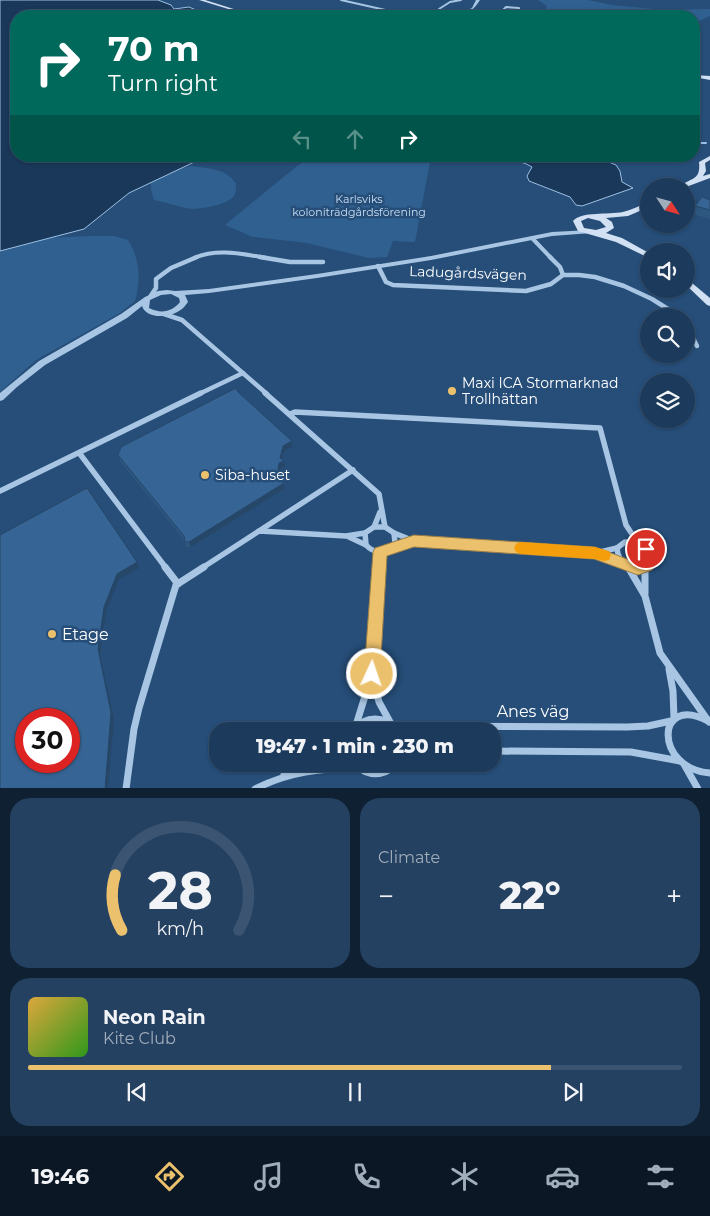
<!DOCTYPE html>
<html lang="en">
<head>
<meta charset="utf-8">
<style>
	:root { --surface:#1c3a5b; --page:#254161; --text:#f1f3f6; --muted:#a0adbb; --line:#3a5471; --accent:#ecc16d }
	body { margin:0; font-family:Montserrat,sans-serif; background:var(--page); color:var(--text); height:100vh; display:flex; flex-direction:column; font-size:19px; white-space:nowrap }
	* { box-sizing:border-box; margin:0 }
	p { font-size:16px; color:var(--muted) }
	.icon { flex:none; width:28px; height:28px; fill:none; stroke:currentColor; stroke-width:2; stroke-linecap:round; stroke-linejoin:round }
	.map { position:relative; height:788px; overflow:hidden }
	.sheet { display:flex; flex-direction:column; gap:10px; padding:10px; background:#0f2032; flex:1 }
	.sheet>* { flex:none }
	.guide { position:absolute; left:10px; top:10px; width:690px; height:152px; border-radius:20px; box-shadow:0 1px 4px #0004,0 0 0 1px var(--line); background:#00695c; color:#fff; overflow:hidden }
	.needle { width:32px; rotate:126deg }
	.tools { position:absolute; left:640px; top:178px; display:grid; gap:10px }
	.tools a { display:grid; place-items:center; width:55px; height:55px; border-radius:50%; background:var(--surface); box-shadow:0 1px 4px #0004,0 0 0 1px var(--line); font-size:25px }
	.speed { position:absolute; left:15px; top:708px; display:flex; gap:10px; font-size:25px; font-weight:700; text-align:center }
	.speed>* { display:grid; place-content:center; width:65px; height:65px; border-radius:50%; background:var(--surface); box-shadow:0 1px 4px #0004,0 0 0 1px var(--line); line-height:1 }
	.speed .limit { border:8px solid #d22; background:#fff; color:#111 }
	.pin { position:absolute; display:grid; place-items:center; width:42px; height:42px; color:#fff; margin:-21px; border:2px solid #fff; border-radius:50%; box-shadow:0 1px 5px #0007 }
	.me { position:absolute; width:55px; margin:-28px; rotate:3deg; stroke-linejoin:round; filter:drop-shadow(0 0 4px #0008) }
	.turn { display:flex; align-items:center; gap:18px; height:105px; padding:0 15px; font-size:22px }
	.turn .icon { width:65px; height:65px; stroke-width:2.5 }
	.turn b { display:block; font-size:35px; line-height:42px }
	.lanes { display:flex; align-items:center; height:48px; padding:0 15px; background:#0003; justify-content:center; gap:25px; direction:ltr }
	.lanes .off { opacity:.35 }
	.big { font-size:38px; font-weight:800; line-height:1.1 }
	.sheet .widget { flex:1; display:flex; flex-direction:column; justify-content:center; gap:8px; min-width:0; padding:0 18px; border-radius:20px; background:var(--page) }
	.sheet .dial { align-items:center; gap:0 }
	.dial svg { height:130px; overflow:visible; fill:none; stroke:var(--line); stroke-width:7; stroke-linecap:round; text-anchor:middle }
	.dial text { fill:var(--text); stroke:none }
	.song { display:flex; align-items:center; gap:15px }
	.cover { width:60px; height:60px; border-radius:8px; background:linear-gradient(135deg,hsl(40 70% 55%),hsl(110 70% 35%)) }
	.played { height:5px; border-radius:2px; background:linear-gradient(90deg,var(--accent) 80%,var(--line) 80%) }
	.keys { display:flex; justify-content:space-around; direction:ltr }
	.heat { display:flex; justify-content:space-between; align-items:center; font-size:28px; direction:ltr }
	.sheet .tiles { flex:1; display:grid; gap:10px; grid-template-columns:1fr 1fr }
	.widget:last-child { grid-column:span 2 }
	.trip { position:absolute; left:209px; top:722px; width:292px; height:50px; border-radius:20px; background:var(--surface); box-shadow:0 1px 4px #0004,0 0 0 1px var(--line); font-weight:800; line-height:50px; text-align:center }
	.tabs { display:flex; height:80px; justify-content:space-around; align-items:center; background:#0b1724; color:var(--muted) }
	.tabs .icon { width:35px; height:35px }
	.tabs .active { color:var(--accent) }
	.tabs b { font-size:22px; color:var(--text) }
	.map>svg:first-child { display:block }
	.green { fill:#306090 }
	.water { fill:#1a3859; stroke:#9cc1e4 }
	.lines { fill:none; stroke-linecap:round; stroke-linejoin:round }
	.stream { stroke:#9cc1e4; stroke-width:2 }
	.minor-far4 { stroke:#a8c6e3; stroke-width:2 }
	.minor-far3 { stroke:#a8c6e3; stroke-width:4 }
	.minor-far2 { stroke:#a8c6e3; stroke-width:4.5 }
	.minor-far1 { stroke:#a8c6e3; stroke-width:5.5 }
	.minor { stroke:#a8c6e3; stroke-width:7 }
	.tertiary { fill:#a8c6e3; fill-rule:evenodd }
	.secondary { fill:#d1e1f3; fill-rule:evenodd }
	.wall { fill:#2e5780 }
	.shaded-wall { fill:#264768 }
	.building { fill:#366595; stroke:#264768; fill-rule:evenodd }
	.route { fill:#ecc16d; stroke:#997d47 }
	.slow { fill:#f59e0b }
	.poi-dot { fill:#ecc16d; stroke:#264e79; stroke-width:2 }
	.labels { text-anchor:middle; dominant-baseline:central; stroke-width:5; stroke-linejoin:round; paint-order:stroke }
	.far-park-label { font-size:11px; fill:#cadff3; stroke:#264e79 }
	.street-label { font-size:14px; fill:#fff; stroke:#264e79 }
	.poi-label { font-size:14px; fill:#fff; stroke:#264e79; text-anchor:start }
	.near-poi-label { font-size:16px; fill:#fff; stroke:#264e79; text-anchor:start }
	.near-street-label { font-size:16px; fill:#fff; stroke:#264e79 }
</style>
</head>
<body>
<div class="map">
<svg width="710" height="789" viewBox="0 0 710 789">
	<rect width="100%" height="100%" fill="#264e79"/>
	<g class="green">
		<polygon points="538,0 588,0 611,5 665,10 710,9 710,16 694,23 694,16 549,16 544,11 547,6"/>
		<polygon points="315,156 431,156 415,242 393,241 387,257 369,258 307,243 253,237 225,225 297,166"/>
		<path d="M 192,166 C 210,169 226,168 236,184 C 236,188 236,193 234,196 C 227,205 196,211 185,208 C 174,205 165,202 154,200 L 151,190 L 151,181 L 179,169 Z"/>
		<path d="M 89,236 L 114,236 L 128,240 C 140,260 141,279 135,301 L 120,313 L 36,360 L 0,392 L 0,251 L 48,238 Z"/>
	</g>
	<g class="water">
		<polygon points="0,0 158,0 171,5 174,9 189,7 196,10 188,11 196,16 16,16 16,156 207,156 129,193 84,229 0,251"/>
		<path d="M 484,156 L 594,156 L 616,165 L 620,171 L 622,182 L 633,188 L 582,206 L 576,205 L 570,197 L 529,181 L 527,176 L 532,167 C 517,157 500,163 484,156 Z"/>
	</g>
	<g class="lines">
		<g class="stream">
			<polyline points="694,150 699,143 706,143"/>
			<polyline points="630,156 654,160 669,156"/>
		</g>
		<g class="minor-far4">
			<polyline points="341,0 412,16"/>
			<polygon points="506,7 519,8 519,15 500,13"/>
			<polyline points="439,9 450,2 461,0"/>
		</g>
		<g class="minor-far3">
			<polyline points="532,238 551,258"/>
			<path d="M 194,258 C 218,248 242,254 267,258"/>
		</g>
		<g class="minor-far2">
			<polyline points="260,257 290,262 323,262"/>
			<polyline points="550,257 560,267 563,275"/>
			<polyline points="378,266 386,282 393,285 526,291 551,284 563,275 579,275 595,277 624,286 652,299 679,316"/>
			<polyline points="150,297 156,288 156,279 171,268 197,257"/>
			<polyline points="164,314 182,320 267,394"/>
			<polyline points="686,324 697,346"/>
			<polyline points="199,394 243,373"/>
		</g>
		<g class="minor-far1">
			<polyline points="265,393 379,494 385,527"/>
			<polyline points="290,414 295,412 600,428 626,525 638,543"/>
			<polyline points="80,454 166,568"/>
			<polyline points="0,491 201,393"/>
			<path d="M 374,527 L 385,527 L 394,533 L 395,543 C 387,553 375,555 366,545 L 365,533 Z"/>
			<polyline points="374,527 380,512"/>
			<polyline points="259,531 353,470"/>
			<polyline points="394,533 414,541"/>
			<polyline points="349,537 366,545"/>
			<path d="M 625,542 C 637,542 645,546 650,557 L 647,566 C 632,571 618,564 617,548 Z"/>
			<polyline points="393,547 414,541 595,553 623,563"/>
			<polyline points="596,553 617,548"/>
			<polyline points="628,566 629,568"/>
			<polyline points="202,568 259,531 346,536 365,533"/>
			<polyline points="379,568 380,552"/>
		</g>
		<g class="minor">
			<polyline points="165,567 178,584"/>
			<polyline points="628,567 645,596 660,653 709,722"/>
			<polyline points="631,567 644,567"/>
			<polyline points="645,567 645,593"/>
			<polyline points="669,669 673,691 674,718"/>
			<polyline points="372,674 379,702 390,722"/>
			<path d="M 708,721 C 655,693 654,769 710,773"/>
			<polyline points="356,725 372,674 379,567"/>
			<polyline points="395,726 627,727 648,726 671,721"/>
			<path d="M 352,731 C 366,715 384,715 398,731"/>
			<polyline points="492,751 631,752 680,761"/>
			<path d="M 354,764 C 368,777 383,777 397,764"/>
			<polyline points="685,766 698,789"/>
			<polyline points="284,775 303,764"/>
			<polyline points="126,789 134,729 139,708 176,585 204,567"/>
			<path d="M 255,789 C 288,772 322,768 358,768"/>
		</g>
		<g class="tertiary">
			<path d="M 476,0 L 480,0 C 474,10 466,16 454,16 L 472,8 Z"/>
			<path d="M 590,230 L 592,231 L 592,233 L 552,236 L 431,260 L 317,278 L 209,293 L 185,295 L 188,302 C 185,306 183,309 179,311 C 169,318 146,319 142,306 L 127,318 L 45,365 L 17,387 L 3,400 L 0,401 L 0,393 L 39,361 L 121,314 L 145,297 L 158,291 L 167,290 L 175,291 L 209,289 L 317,274 L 431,256 L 552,232 ZM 171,294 L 179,298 L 180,302 C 172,312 161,314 149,308 L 150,300 L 161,295 Z"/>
		</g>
		<g class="secondary">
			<polygon points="199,0 205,0 256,16 251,16"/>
			<polygon points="694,75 710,76 710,80 694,77"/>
			<path d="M 710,156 L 710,160 L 705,163 L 706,171 L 703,176 L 710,174 L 710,178 L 686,187 L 681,186 C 691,177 701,181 699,162 Z"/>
			<path d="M 649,202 L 649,207 L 628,216 L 606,218 L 612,222 L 614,228 L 606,233 L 622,238 L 649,253 L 649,258 L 616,242 L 578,231 L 573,221 C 582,211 608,215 623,212 C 632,210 640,205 649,202 ZM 588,218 L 600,221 L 606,227 L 596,230 L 584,228 L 581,221 Z"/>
			<polygon points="686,278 710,298 710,306 707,305 686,285"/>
		</g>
	</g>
	<g class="wall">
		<polygon points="710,200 710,219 692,214 695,206"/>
		<polygon points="238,392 292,441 292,447 284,452 282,459 285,467 280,469 278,477 284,483 284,489 191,547 186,547 185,541 120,461 118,455"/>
	</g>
	<g class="shaded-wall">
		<polygon points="292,441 292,447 284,452 281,462 284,461 285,467 280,469 277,481 277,476 283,446"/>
		<polygon points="284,483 284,489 191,547 189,542"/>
		<polygon points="137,562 139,568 119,579 106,612 100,655 114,719 108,789 105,789 98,649 104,607 117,574"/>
	</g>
	<g class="building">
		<polygon points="702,197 710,200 710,210 695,206"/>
		<polygon points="236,388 238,392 292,441 283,446 280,458 284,461 279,463 277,476 284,483 189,542 185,542 184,536 118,455 121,447"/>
		<path d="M 87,488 L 137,562 L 117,574 L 104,607 L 98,649 L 111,713 L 105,789 L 0,789 L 0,535 ZM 26,719 L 69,719 L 69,761 L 26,761 Z"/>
	</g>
	<path class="route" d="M 414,535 L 595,547 L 638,563 L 643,560 L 639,549 L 641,545 L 646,543 L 651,545 C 657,555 659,560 652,570 L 638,575 L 594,559 L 414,547 L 387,556 L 380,674 L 378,679 L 372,681 L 366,679 L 364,674 L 373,552 L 375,548 Z"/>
	<polygon class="slow" points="521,542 595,547 609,551 611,555 609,560 604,561 595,559 521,554 516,552 514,548 516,544"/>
	<g class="poi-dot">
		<circle cx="452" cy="391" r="5"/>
		<circle cx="205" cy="475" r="5"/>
		<circle cx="52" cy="634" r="5"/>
	</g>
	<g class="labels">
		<g class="far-park-label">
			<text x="359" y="199">Karlsviks<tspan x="359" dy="13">koloniträdgårdsförening</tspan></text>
		</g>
		<g class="street-label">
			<text transform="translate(468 273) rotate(2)">Ladugårdsvägen</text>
		</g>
		<g class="poi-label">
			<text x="462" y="383">Maxi ICA Stormarknad<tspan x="462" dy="16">Trollhättan</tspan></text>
			<text x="215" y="475">Siba-huset</text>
		</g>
		<g class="near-poi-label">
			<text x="62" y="634">Etage</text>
		</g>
		<g class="near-street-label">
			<text x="533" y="711">Anes väg</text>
		</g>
	</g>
</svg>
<div class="tools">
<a><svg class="needle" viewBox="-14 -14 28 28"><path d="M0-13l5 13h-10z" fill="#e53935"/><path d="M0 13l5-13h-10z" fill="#a0adbb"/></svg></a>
<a><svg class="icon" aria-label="sound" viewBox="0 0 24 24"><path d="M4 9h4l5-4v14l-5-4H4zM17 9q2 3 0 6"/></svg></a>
<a><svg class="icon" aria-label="search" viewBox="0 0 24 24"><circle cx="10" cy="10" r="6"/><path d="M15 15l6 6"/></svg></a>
<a><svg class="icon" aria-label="layers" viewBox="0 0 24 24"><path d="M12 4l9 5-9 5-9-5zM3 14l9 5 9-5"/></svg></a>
</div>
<div class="speed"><div class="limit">30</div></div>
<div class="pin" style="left:646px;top:549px;background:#d93025"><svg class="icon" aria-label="arrive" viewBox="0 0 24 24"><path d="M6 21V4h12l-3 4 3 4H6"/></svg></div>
<svg class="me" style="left:372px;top:674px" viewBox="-20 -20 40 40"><circle r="17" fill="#ecc16d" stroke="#fff" stroke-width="3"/><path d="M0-11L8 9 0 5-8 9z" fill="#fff"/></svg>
<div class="trip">19:47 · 1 min · 230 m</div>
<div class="guide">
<div class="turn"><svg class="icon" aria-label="right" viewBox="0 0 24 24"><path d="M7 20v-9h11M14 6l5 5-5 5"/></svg><div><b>70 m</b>Turn right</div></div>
<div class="lanes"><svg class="icon off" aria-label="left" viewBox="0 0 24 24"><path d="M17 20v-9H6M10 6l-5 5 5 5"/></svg><svg class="icon off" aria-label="ahead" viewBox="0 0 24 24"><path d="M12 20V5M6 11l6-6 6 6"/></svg><svg class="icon" aria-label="right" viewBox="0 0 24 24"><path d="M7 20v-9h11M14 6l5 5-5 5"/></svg></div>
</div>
</div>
<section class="sheet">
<div class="tiles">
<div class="widget dial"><svg viewBox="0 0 100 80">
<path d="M14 69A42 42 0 1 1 86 69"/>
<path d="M14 69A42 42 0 0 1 10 35" stroke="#ecc16d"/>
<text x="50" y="56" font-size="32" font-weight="700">28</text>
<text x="50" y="72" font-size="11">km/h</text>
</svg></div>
<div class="widget"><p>Climate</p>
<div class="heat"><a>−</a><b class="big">22°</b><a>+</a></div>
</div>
<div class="widget">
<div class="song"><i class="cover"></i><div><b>Neon Rain</b><p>Kite Club</p></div></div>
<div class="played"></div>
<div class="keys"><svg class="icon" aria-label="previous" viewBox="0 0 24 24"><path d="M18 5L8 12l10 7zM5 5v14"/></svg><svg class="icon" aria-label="pause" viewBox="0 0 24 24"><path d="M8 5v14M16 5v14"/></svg><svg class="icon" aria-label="next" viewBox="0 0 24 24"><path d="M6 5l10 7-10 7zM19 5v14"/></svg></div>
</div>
</div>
</section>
<nav class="tabs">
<b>19:46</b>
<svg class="icon active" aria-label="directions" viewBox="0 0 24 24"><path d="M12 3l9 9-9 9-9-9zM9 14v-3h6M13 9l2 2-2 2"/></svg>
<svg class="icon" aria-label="music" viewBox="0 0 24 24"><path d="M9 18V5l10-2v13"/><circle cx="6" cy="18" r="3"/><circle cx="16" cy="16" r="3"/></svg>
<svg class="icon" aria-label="phone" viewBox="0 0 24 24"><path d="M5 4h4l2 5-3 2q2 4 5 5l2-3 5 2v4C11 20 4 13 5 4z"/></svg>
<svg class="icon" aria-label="climate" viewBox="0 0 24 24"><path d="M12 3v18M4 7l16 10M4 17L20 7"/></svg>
<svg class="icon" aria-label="car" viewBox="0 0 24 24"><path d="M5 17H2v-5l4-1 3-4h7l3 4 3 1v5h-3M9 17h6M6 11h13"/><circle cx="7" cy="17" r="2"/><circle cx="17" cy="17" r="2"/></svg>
<svg class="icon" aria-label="filters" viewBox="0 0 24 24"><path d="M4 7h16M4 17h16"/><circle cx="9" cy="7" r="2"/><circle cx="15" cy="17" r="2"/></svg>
</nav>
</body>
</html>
